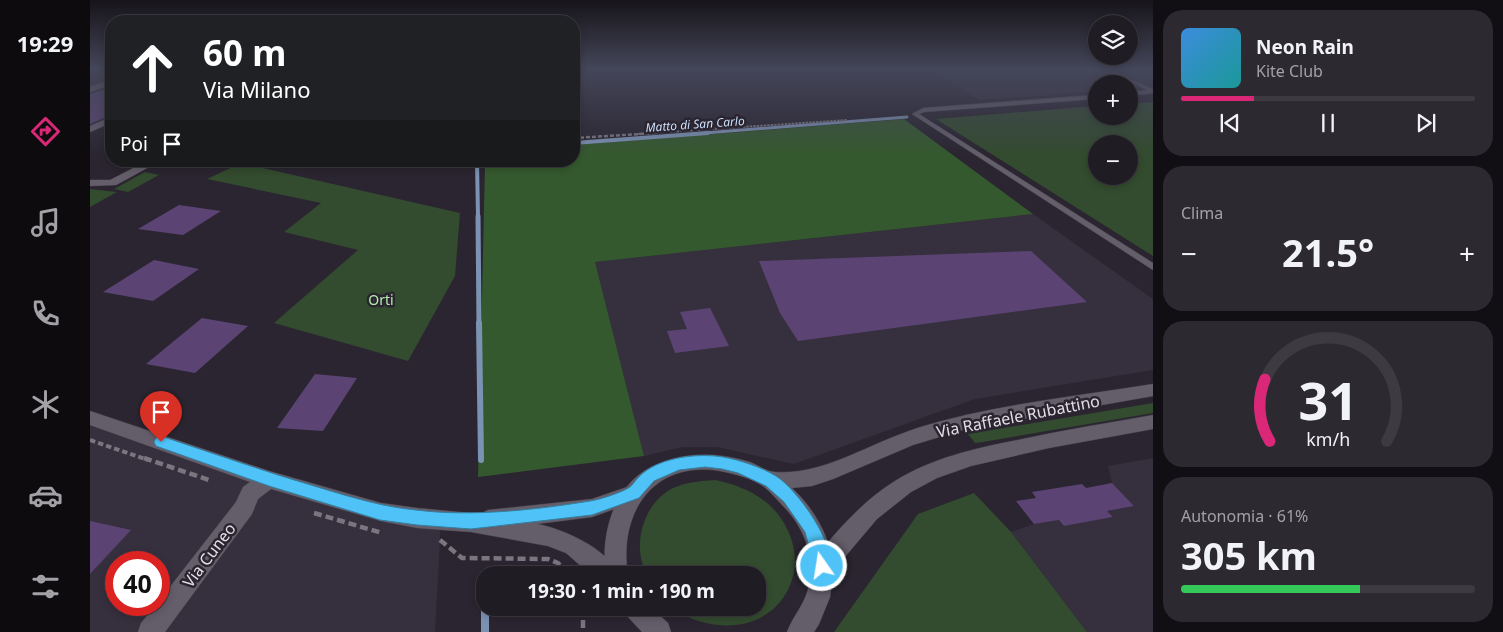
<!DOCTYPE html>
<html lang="it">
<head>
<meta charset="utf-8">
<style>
	:root { --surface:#201c24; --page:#2d2931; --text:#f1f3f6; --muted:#a2a1a6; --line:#3d3a41; --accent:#db2777 }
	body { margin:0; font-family:"Noto Sans",sans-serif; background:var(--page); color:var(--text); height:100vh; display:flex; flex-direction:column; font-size:19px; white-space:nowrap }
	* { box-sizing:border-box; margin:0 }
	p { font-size:16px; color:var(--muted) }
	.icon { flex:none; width:28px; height:28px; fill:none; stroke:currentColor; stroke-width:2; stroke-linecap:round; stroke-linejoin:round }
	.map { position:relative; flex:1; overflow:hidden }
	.drawer { display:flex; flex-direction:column; gap:10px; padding:10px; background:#120f14; width:350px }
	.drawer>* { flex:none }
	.banner { position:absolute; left:15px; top:15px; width:475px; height:152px; border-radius:20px; box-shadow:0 2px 8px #0003,0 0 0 1px var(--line); background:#202124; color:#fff; overflow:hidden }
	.buttons { position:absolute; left:998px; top:15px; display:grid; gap:10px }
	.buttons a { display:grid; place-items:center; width:50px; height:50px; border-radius:50%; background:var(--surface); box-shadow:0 2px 8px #0003,0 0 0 1px var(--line); font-size:25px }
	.speed { position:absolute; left:15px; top:551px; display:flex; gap:10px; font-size:25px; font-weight:700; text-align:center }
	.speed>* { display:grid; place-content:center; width:65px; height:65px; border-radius:50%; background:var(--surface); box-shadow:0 2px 8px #0003,0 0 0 1px var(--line); line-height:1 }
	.speed .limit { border:8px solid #d22; background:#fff; color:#111 }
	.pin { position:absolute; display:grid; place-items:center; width:42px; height:42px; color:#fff; margin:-51px -21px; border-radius:50% 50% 50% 0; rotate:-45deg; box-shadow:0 0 5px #0007 }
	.pin .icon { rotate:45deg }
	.me { position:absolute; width:55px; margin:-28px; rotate:347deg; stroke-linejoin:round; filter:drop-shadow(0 0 4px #0008) }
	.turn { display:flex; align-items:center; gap:18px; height:105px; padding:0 15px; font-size:22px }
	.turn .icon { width:65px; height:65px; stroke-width:2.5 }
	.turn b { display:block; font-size:35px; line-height:42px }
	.then { display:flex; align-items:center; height:48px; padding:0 15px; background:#0003; gap:10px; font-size:19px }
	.big { font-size:38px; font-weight:700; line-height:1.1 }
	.drawer .widget { flex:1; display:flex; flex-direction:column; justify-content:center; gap:8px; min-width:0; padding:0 18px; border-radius:20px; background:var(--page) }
	.drawer .dial { align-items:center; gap:0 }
	.dial svg { height:130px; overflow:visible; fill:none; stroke:var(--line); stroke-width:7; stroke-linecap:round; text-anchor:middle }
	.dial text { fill:var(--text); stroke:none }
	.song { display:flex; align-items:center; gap:15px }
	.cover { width:60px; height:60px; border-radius:8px; background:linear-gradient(135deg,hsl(210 70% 55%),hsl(180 70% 35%)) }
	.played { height:5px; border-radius:2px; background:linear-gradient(90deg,var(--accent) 25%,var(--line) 25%) }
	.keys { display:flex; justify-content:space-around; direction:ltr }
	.heat { display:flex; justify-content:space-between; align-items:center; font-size:28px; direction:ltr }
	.charge { height:8px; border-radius:4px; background:linear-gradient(90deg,#34c759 61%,var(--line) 0) }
	.trip { position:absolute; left:386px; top:566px; width:290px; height:50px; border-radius:20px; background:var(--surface); box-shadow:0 2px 8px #0003,0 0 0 1px var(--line); font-weight:700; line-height:50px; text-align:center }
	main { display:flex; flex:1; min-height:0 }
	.tab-bar { display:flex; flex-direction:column; width:90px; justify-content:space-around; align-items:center; background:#0d0b0e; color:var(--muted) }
	.tab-bar .icon { width:35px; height:35px }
	.tab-bar .active { color:var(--accent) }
	.tab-bar b { font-size:22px; color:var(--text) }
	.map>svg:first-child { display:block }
	.built { fill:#362f3e; fill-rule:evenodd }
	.green { fill:#334b2f; fill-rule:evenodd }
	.forest { fill:#35592f }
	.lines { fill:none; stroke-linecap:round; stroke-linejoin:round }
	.stream-far4 { stroke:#7c92b3; stroke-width:3 }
	.stream-far3 { stroke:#7c92b3; stroke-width:4 }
	.stream-far2 { stroke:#7c92b3; stroke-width:5 }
	.stream-far1 { stroke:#7c92b3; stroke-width:6 }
	.stream { stroke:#7c92b3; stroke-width:8 }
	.building { fill:#5b4473 }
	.lane-casing { stroke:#444049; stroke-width:1 }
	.street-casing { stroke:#444049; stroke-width:1 }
	.secondary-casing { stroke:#444049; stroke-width:1 }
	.path-far3 { stroke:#7a757f; stroke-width:2; stroke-dasharray:2.5 1; stroke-linecap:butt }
	.path-far2 { stroke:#7a757f; stroke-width:2.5; stroke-dasharray:4 2; stroke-linecap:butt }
	.path-far1 { stroke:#7a757f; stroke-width:4; stroke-dasharray:5.5 3; stroke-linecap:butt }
	.path { stroke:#7a757f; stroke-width:4.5; stroke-dasharray:8 4; stroke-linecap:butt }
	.lane { fill:#645e6b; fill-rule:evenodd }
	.street { fill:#645e6b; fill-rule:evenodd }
	.secondary { fill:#645e6b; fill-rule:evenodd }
	.route { fill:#4fc3f7; stroke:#337fa1 }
	.labels { text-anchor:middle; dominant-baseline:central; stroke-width:5; stroke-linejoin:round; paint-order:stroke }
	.far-water-label { font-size:12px; font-style:italic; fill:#cbdffa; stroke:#2a2530 }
	.park-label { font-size:14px; fill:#b4eeab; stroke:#2a2530 }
	.near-street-label { font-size:16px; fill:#e2dfe7; stroke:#2a2530 }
</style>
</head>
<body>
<main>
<nav class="tab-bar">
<b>19:29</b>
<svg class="icon active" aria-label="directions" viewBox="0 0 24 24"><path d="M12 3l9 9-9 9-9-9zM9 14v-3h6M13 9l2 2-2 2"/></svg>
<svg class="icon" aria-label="music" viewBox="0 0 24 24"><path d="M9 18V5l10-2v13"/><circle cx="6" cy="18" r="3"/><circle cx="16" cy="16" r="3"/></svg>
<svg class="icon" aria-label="phone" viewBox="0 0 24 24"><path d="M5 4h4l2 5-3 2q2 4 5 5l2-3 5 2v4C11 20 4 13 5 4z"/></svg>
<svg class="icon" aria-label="climate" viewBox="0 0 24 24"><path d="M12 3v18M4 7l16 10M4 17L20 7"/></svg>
<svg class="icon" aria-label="car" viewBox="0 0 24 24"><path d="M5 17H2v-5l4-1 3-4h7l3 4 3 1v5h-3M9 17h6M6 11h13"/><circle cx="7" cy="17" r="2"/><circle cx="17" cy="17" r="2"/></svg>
<svg class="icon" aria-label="filters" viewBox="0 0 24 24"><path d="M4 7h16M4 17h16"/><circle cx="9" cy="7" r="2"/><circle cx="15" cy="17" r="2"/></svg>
</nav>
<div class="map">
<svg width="1063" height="632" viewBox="0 0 1063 632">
	<rect width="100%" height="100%" fill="#2a2530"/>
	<g class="built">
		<polygon points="839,68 1063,68 1063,88 1039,90 1039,84 1006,84 1006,92 889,100"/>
		<polygon points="943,214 1063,299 1063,370 885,399 704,464 627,447 593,447 554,456 505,262"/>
		<path d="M 0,418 L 124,460 L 351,519 L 345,632 L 0,632 ZM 26,562 L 69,562 L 69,605 L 26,605 Z"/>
		<polygon points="1063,458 1063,632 997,632 921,532 944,524 969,520 974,526 1023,517 1017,511 1044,506 1022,483 1018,466"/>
	</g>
	<g class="green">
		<path d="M 1063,102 L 1063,256 L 846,119 L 1006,106 L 1006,116 L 1039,116 L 1039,104 ZM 1006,144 L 1039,144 L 1039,176 L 1006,176 Z"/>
		<polygon points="151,163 370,213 365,276 318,361 184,323 268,250 194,232 231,203 117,179"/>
		<polygon points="55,172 69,175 38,192 24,189"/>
		<polygon points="0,189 27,192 0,207"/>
		<polygon points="1063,403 1063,413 893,442 885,443 878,434"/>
		<path d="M 625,480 C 649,485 671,494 687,513 C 728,564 694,631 629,625 C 614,624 596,618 584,608 L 668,608 L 668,575 L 557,575 C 541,546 553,503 583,488 C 597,482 610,481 625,480 Z"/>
		<polygon points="884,493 921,532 997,632 744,632 828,514"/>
	</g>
	<polygon class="forest" points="814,119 943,214 505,262 554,456 388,477 395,165 397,161 484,161 484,145"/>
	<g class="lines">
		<polyline class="stream-far4" points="602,134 817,117"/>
		<g class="stream-far3">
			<polyline points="484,143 618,133"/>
			<polyline points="387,161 388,217"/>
		</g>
		<polyline class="stream-far2" points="388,216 389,324"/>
		<polyline class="stream-far1" points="389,323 391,460"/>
		<polyline class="stream" points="395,593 395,632"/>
	</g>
	<g class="building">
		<polygon points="21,87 21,115 0,124 0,94"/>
		<polygon points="89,205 131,211 93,235 48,229"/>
		<polygon points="941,251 997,302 708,341 690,313 669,261"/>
		<polygon points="64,260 109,269 63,301 13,292"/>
		<polygon points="620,308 639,346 585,353 577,331 597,329 590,312"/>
		<polygon points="112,318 158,326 105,373 56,364"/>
		<polygon points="225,374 267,378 233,431 187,428"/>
		<polygon points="1022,483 1044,506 1017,511 1023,517 974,526 969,520 944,524 926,501 946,498 942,492 992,484 996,488"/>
		<polygon points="0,521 41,530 0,574"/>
	</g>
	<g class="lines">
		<defs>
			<g id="lane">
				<polygon points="1010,68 1015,68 1063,89 1063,93 1039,96 1039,92 1057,90"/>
				<polygon points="1006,95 1006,99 834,112 829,114 1063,263 1063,270 822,114 833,108"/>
			</g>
			<g id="street">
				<polygon points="21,80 21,85 0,92 0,87"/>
				<polygon points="21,117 21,123 0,132 0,126"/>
				<polygon points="57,161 70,161 26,185 0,186 0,180 20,180"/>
				<path d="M 0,411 L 179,471 L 291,503 L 327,508 L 390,514 L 398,510 L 502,499 L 543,485 L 550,488 L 553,494 L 550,500 L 502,517 L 447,524 C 474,529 518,549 529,575 L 501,575 L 476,553 L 458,546 L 381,532 L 327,528 L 291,521 L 181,489 L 168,499 L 162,514 L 75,632 L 48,632 L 51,623 L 66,605 L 69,605 L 69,601 L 146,502 L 153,487 L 160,482 L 0,425 Z"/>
			</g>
			<g id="secondary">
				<path d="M 1063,384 L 1063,396 L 876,429 L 823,445 L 743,479 L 722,486 L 702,488 C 719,504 730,521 738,542 C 758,519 779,497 805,481 C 842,458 886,448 928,440 C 973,430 1018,423 1063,415 L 1063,429 L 959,448 L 881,466 L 847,478 L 821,492 L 787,519 L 743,571 L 740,597 L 729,624 L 724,632 L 697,632 C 705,612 716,604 720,581 C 724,554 713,527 695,508 C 688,501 681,492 673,486 C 661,478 645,474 630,471 C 563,460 528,513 538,575 L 516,575 C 510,536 523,486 561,467 C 594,451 627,452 660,462 C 668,465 677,472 685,472 C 730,475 770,449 811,434 C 831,426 855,420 876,415 C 938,401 1001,394 1063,384 Z"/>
				<polygon points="533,608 562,608 578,623 581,632 552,632 537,616"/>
			</g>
		</defs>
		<use href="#lane" class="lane-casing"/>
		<use href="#street" class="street-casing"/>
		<use href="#secondary" class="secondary-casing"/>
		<g class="path-far3">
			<polyline points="484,71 486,68"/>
			<polyline points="548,134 757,120"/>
		</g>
		<polyline class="path-far2" points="484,138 567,133"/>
		<polyline class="path-far1" points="0,440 58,460"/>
		<g class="path">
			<polyline points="54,458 122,481"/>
			<polyline points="224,513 292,533"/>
			<polyline points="350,540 372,558 458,559 468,563 480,575"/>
			<polyline points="493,608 493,632"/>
		</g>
		<use href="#lane" class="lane"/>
		<use href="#street" class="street"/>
		<use href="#secondary" class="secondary"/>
	</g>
	<linearGradient id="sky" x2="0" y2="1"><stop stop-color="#17141a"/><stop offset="0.44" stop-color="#444659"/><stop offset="1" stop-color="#444659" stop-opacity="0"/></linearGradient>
	<rect width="1063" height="156" fill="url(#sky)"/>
	<path class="route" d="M 71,436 C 125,454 179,473 234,489 C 264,498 294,507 326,510 C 381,517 445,510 500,501 C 509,500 533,492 540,487 C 544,483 548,477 553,473 C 573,457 608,453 633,457 C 650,460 671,467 686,476 C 707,489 749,547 739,572 L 732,574 L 726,572 L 715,532 L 694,502 L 676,486 L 648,473 L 632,469 L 615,467 L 589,470 L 564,481 L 549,498 L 502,515 L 381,529 L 327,525 L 290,520 L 179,486 L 66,446 L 64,442 L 66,438 Z"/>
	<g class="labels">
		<g class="far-water-label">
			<text transform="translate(605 124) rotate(-4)">Matto di San Carlo</text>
		</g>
		<g class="park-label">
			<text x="291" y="299">Orti</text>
		</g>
		<g class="near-street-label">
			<text transform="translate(928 416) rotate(-11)">Via Raffaele Rubattino</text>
			<text transform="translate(119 555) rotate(-53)">Via Cuneo</text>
		</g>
	</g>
</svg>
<div class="buttons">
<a><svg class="icon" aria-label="layers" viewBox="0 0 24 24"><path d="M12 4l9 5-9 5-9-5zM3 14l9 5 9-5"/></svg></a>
<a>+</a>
<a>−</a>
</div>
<div class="speed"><div class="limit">40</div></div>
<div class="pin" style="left:71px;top:442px;background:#d93025"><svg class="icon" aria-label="arrive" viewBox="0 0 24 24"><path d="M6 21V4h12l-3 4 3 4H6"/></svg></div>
<svg class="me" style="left:732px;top:566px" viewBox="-20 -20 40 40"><circle r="17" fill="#4fc3f7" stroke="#fff" stroke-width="3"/><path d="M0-11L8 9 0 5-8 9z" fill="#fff"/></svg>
<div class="trip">19:30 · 1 min · 190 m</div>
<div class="banner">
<div class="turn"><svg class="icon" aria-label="ahead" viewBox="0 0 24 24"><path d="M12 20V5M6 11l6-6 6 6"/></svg><div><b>60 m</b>Via Milano</div></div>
<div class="then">Poi<svg class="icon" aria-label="arrive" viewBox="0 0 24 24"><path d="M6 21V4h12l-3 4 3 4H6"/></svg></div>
</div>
</div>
<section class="drawer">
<div class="widget">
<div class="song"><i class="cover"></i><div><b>Neon Rain</b><p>Kite Club</p></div></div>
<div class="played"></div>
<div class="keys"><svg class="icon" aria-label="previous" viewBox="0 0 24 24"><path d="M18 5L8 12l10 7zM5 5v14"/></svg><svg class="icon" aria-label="pause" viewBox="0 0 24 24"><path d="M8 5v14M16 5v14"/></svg><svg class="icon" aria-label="next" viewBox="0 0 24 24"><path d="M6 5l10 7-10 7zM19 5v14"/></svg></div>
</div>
<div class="widget"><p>Clima</p>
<div class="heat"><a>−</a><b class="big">21.5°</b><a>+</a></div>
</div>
<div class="widget dial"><svg viewBox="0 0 100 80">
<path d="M14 69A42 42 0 1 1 86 69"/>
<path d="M14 69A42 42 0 0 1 11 31" stroke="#db2777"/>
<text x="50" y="56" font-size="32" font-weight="700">31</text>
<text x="50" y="72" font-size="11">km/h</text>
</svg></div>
<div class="widget"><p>Autonomia · 61%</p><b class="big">305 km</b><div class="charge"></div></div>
</section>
</main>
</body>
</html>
